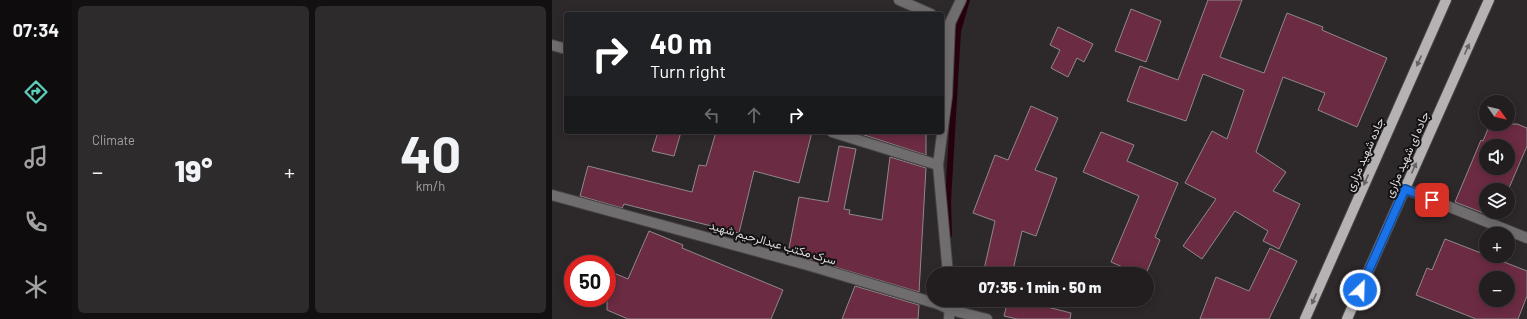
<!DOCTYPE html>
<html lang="en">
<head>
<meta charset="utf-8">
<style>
	:root { --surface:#221e1f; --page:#2e2b2c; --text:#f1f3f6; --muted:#a2a2a4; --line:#3f3c3d; --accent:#5cceba }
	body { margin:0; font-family:Barlow,Vazirmatn,sans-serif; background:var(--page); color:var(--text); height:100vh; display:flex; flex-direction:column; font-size:15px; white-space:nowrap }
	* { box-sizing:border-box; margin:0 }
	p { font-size:13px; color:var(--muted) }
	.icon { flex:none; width:22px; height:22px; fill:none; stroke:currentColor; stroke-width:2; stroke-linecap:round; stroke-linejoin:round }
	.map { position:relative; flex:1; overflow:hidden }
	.panel { display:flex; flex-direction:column; gap:6px; padding:6px; background:#131011; width:480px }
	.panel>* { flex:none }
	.top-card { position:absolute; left:12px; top:12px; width:380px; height:122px; border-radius:4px; box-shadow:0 2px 10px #0003,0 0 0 1px var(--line); background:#202124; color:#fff; overflow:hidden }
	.needle { width:26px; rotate:124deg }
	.fabs { position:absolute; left:927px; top:95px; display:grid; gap:8px }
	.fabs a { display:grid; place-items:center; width:36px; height:36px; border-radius:50%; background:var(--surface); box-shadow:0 2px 10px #0003,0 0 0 1px var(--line); font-size:20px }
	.speed { position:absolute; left:12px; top:255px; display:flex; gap:8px; font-size:20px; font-weight:700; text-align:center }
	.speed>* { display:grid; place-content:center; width:52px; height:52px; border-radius:50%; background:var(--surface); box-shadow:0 2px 10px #0003,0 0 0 1px var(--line); line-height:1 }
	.speed .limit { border:6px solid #d22; background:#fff; color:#111 }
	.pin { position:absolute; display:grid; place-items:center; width:34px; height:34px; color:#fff; margin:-17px; border-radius:8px; box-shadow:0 2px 6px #0006 }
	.me { position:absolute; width:44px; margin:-22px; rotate:24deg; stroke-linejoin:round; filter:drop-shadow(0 0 3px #0008) }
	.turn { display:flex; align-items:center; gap:14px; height:84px; padding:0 20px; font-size:18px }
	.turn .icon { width:52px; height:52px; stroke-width:2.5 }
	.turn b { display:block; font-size:28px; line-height:34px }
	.lanes { display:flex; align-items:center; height:38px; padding:0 20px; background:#0003; justify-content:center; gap:20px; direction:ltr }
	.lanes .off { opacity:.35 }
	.big { font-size:30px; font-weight:800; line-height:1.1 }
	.panel .widget { flex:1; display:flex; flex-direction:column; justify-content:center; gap:6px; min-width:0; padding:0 14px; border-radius:6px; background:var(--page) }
	.panel .dial { align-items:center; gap:0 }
	.dial b { font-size:52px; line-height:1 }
	.heat { display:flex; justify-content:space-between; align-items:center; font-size:22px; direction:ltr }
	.panel .tiles { flex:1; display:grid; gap:6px; grid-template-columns:repeat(2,1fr) }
	.trip { position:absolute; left:374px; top:267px; width:228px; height:40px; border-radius:20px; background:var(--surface); box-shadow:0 2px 10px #0003,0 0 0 1px var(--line); font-weight:800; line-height:40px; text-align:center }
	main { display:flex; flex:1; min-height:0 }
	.tab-bar { display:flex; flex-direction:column; width:72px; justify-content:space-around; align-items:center; background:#0e0c0c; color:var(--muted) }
	.tab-bar .icon { width:28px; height:28px }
	.tab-bar .on { color:var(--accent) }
	.tab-bar b { font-size:18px; color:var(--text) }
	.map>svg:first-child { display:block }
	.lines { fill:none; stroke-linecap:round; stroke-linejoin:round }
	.stream { stroke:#27000e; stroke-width:6 }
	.building { fill:#6b2b43; stroke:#8f898b; fill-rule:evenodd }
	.minor-casing { stroke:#494445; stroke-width:12 }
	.major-casing { stroke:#494445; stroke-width:12 }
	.minor { stroke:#706d6e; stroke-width:10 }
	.major { stroke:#b6b1b2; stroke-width:10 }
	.oneway { fill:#656262 }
	.route-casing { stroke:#114b97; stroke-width:10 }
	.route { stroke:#1a73e8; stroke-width:7 }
	.labels { text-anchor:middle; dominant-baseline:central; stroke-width:4; stroke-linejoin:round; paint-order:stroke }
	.street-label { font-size:12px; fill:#dad7d8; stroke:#141212 }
</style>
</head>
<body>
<main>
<nav class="tab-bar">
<b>07:34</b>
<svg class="icon on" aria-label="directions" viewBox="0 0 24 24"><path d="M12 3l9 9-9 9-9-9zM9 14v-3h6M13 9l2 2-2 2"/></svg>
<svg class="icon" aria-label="music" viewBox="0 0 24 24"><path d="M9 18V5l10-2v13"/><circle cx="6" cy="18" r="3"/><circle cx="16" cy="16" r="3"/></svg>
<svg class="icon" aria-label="phone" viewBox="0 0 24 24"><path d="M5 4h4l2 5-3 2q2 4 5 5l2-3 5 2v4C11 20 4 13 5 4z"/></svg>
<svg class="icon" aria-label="climate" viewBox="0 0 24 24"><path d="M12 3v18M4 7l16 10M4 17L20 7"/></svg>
</nav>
<section class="panel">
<div class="tiles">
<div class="widget"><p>Climate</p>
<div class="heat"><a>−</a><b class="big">19°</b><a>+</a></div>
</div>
<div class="widget dial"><b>40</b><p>km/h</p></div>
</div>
</section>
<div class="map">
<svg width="975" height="319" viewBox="0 0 975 319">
	<rect width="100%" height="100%" fill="#2d2829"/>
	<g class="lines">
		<polyline class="stream" points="397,235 396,201 406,31 415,0"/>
	</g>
	<g class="building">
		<polygon points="656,0 690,0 668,57 712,73 735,13 771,27 770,30 835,58 805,127 766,110 773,93 731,77 704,152 734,172 721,191 748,204 727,249 711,241 716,231 683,211 650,259 631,246 664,199 633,183 660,131 675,139 692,90 651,74 634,121 575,101 588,66 626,80"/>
		<polygon points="579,9 609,21 594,62 563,51"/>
		<polygon points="506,27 541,44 532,62 525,58 516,77 499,68 508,50 498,45"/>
		<polygon points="479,106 506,118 483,170 505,178 484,236 470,231 460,274 431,274 443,221 421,213 443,155 456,160"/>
		<path d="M 938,124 L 965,124 L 975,128 L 975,146 L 957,188 L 952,186 L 951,190 L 934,190 L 934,212 L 941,212 L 939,216 L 903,202 L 929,140 L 931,141 ZM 934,146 L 956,146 L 956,168 L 934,168 Z"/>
		<polygon points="106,132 129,132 122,156 100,151"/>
		<polygon points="164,132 260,132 247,183 202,171 187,233 72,204 70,208 28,196 36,166 140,192 147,165 154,166"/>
		<polygon points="306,132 374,132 374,155 306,133"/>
		<polygon points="549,132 582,145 575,161 626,183 603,237 608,240 594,274 587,274 559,262 587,196 531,172"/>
		<polygon points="287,146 304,149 292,209 298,210 297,214 330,220 338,157 374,168 367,292 236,253 247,197 276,202"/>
		<polygon points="97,231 131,245 130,248 231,290 219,319 76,319 55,310 55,270 76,279"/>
		<path d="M 893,239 L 975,271 L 975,296 L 966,319 L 924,319 L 864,295 L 875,268 L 880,270 ZM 934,278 L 956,278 L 956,300 L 934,300 Z"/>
		<polygon points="718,248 745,261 717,319 648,319 664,277 697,291"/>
		<polygon points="303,286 367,305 366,319 290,319"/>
		<polygon points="456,300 468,300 519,313 518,319 465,319 452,316"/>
	</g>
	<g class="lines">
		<defs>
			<g id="minor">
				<polyline points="347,0 379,14"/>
				<polyline points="0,45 14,49"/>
				<polyline points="280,132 386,165"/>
				<polyline points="853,189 975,238"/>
				<polyline points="0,195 259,266 386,304 399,310 435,319"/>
				<polyline points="396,274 386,165 395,96 398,23 409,0"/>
				<polyline points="397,319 398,300"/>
			</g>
			<g id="major">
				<polyline points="753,319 894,0"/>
				<polyline points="795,319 937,0"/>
			</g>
		</defs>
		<use href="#minor" class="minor-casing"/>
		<use href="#major" class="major-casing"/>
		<use href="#minor" class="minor"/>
		<use href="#major" class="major"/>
	</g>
	<defs><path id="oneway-solid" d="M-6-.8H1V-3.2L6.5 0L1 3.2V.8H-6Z"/></defs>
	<g class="oneway">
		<use href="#oneway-solid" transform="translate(915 49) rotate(-66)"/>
		<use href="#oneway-solid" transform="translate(867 61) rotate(114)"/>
		<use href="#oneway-solid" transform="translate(862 168) rotate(-66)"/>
		<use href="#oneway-solid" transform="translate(814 180) rotate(114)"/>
		<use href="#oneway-solid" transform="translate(762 299) rotate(114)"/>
	</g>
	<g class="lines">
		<defs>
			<polyline id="route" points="808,290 853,189 880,200"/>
		</defs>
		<use href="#route" class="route-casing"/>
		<use href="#route" class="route"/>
	</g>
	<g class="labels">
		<g class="street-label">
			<text transform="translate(812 154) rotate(-66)">جاده شهید مزاری</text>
			<text transform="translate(854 154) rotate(-66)">جاده ای شهید مزاری</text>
			<text transform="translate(221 242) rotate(16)">سرک مکتب عبدالرحیم شهید</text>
		</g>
	</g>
</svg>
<div class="fabs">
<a><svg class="needle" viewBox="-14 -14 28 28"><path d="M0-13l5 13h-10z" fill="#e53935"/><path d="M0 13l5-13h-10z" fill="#a2a2a4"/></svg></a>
<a><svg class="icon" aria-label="sound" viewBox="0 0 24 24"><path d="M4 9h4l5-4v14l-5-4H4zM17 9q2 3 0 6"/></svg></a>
<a><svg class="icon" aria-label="layers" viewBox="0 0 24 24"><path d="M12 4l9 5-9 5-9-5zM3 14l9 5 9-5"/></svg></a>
<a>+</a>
<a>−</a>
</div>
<div class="speed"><div class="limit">50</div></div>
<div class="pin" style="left:880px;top:200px;background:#d93025"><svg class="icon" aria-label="arrive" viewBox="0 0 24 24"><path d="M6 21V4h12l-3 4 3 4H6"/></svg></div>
<svg class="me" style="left:808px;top:290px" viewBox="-20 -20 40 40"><circle r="17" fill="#1a73e8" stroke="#fff" stroke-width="3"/><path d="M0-11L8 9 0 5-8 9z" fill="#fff"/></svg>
<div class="trip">07:35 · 1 min · 50 m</div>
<div class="top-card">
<div class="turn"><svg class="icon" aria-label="right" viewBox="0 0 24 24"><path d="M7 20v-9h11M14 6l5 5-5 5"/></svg><div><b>40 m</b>Turn right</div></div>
<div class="lanes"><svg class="icon off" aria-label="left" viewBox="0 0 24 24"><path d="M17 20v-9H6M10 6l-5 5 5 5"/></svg><svg class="icon off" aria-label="ahead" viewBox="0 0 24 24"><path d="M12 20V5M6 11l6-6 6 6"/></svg><svg class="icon" aria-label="right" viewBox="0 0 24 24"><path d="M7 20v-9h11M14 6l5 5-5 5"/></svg></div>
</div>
</div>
</main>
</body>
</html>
